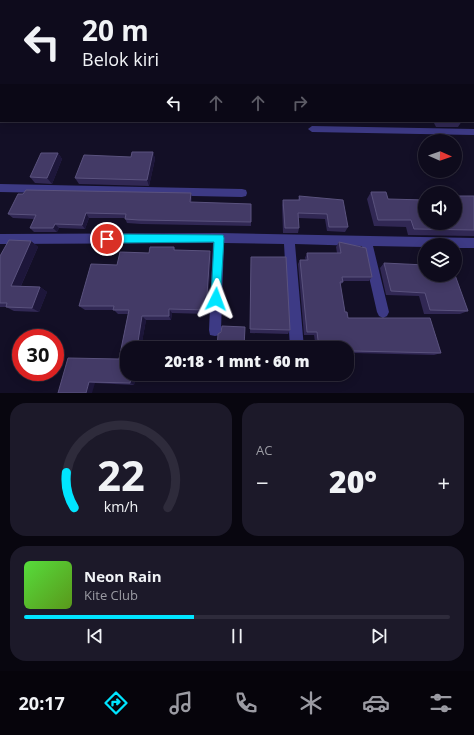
<!DOCTYPE html>
<html lang="id">
<head>
<meta charset="utf-8">
<style>
	:root { --surface:#0e0b1c; --page:#1c1929; --text:#f1f3f6; --muted:#9b9ba3; --line:#2e2b3b; --accent:#00e5ff }
	body { margin:0; font-family:"Open Sans",sans-serif; background:var(--page); color:var(--text); height:100vh; display:flex; flex-direction:column; font-size:15px; white-space:nowrap }
	* { box-sizing:border-box; margin:0 }
	p { font-size:13px; color:var(--muted) }
	.icon { flex:none; width:22px; height:22px; fill:none; stroke:currentColor; stroke-width:2; stroke-linecap:round; stroke-linejoin:round }
	.map { position:relative; height:393px; overflow:hidden }
	.drawer { display:flex; flex-direction:column; gap:10px; padding:10px; background:#08060f; flex:1 }
	.drawer>* { flex:none }
	.banner { position:absolute; left:0px; top:0px; width:474px; height:122px; box-shadow:0 2px 10px #0003,0 0 0 1px var(--line); background:#0e0b1c; color:var(--text); overflow:hidden }
	.needle { width:26px; rotate:92deg }
	.tools { position:absolute; left:418px; top:134px; display:grid; gap:8px }
	.tools a { display:grid; place-items:center; width:44px; height:44px; border-radius:50%; background:var(--surface); box-shadow:0 2px 10px #0003,0 0 0 1px var(--line); font-size:20px }
	.speed { position:absolute; left:12px; top:329px; display:flex; gap:8px; font-size:20px; font-weight:700; text-align:center }
	.speed>* { display:grid; place-content:center; width:52px; height:52px; border-radius:50%; background:var(--surface); box-shadow:0 2px 10px #0003,0 0 0 1px var(--line); line-height:1 }
	.speed .limit { border:6px solid #d22; background:#fff; color:#111 }
	.pin { position:absolute; display:grid; place-items:center; width:34px; height:34px; color:#fff; margin:-17px; border:2px solid #fff; border-radius:50%; box-shadow:0 1px 4px #0007 }
	.me { position:absolute; width:44px; margin:-22px; rotate:3deg; stroke-linejoin:round; filter:drop-shadow(0 0 3px #0008) }
	.turn { display:flex; align-items:center; gap:14px; height:84px; padding:0 16px; font-size:18px }
	.turn .icon { width:52px; height:52px; stroke-width:2.5 }
	.turn b { display:block; font-size:28px; line-height:34px }
	.lanes { display:flex; align-items:center; height:38px; padding:0 16px; background:#0003; justify-content:center; gap:20px; direction:ltr }
	.lanes .off { opacity:.35 }
	.big { font-size:30px; font-weight:800; line-height:1.1 }
	.drawer .widget { flex:1; display:flex; flex-direction:column; justify-content:center; gap:6px; min-width:0; padding:0 14px; border-radius:16px; background:var(--page) }
	.drawer .dial { align-items:center; gap:0 }
	.dial svg { height:104px; overflow:visible; fill:none; stroke:var(--line); stroke-width:7; stroke-linecap:round; text-anchor:middle }
	.dial text { fill:var(--text); stroke:none }
	.song { display:flex; align-items:center; gap:12px }
	.cover { width:48px; height:48px; border-radius:6px; background:linear-gradient(135deg,hsl(110 70% 55%),hsl(90 70% 35%)) }
	.played { height:4px; border-radius:2px; background:linear-gradient(90deg,var(--accent) 40%,var(--line) 40%) }
	.keys { display:flex; justify-content:space-around; direction:ltr }
	.heat { display:flex; justify-content:space-between; align-items:center; font-size:22px; direction:ltr }
	.drawer .tiles { flex:1; display:grid; gap:10px; grid-template-columns:1fr 1fr }
	.widget:last-child { grid-column:span 2 }
	.trip { position:absolute; left:120px; top:341px; width:234px; height:40px; border-radius:16px; background:var(--surface); box-shadow:0 2px 10px #0003,0 0 0 1px var(--line); font-weight:800; line-height:40px; text-align:center }
	.tab-bar { display:flex; height:64px; justify-content:space-around; align-items:center; background:#06040b; color:var(--muted) }
	.tab-bar .icon { width:28px; height:28px }
	.tab-bar .on { color:var(--accent) }
	.tab-bar b { font-size:18px; color:var(--text) }
	.map>svg:first-child { display:block }
	.lines { fill:none; stroke-linecap:round; stroke-linejoin:round }
	.minor { fill:#3d3a85; fill-rule:evenodd }
	.wall { fill:#312854 }
	.shaded-wall { fill:#1d163a }
	.building { fill:#433a66; stroke:#5a527e }
	.route { fill:#00e5ff; stroke:#0095a6 }
</style>
</head>
<body>
<div class="map">
<svg width="474" height="393" viewBox="0 0 474 393">
	<rect width="100%" height="100%" fill="#130f26"/>
	<g class="lines">
		<g class="minor">
			<rect x="282" y="0" width="6" height="1"/>
			<rect x="0" y="21" width="1" height="4"/>
			<rect x="0" y="57" width="1" height="4"/>
			<rect x="473" y="100" width="1" height="6"/>
			<polygon points="312,126 474,129 474,135 312,132 308,129"/>
			<polygon points="0,184 242,189 246,190 247,193 246,196 242,197 0,192"/>
			<polygon points="219,233 474,238 474,248 455,248 455,245 425,245 425,247 373,246 389,312 387,316 383,318 379,316 377,312 362,246 295,244 304,348 290,348 284,244 224,243 221,330 220,335 215,336 210,335 209,330 213,243 0,244 0,234"/>
		</g>
	</g>
	<g class="wall">
		<polygon points="0,0 1,1 1,17 0,17"/>
		<polygon points="299,0 474,0 474,41 473,41 473,1 299,1"/>
		<polygon points="473,76 474,76 474,98 473,96"/>
		<polygon points="302,121 325,121 324,123 302,123"/>
		<polygon points="433,121 462,121 458,127 436,127"/>
		<polygon points="153,152 155,159 149,186 79,184 75,178 131,157"/>
		<polygon points="58,153 62,159 52,184 35,183 30,177"/>
		<polygon points="371,192 388,199 425,223 474,196 474,236 408,235 406,227 374,226 367,199"/>
		<polygon points="299,196 348,227 345,232 327,231 325,219 298,218 299,228 298,233 283,233 282,205 283,200 298,200"/>
		<polygon points="192,198 191,202 251,222 251,226 141,224 127,223 125,218 89,218 85,229 59,228 57,232 34,232 30,228 34,219 13,218 8,214"/>
		<polygon points="31,241 38,247 21,286 40,287 47,292 39,312 14,311 6,307 0,307 0,256"/>
		<polygon points="339,242 372,277 369,281 342,281 343,282 340,285 345,312 348,318 441,353 434,355 354,353 354,355 350,357 347,357 347,348 316,348 314,335 304,335 298,264 300,260 306,260 305,258 307,253 337,253 336,247"/>
		<polygon points="174,247 175,251 211,256 207,314 172,313 171,320 146,320 134,385 95,383 58,393 119,359 128,314 118,314 114,310 85,310 79,306 117,265 149,253"/>
		<polygon points="251,257 290,330 288,334 250,333"/>
		<polygon points="384,263 468,311 460,314 424,314 419,296 386,295 380,268"/>
	</g>
	<g class="shaded-wall">
		<polygon points="153,152 155,159 149,186 147,180"/>
		<polygon points="58,153 62,159 52,184 47,178"/>
		<polygon points="191,193 192,198 191,206 190,202"/>
		<polygon points="86,213 89,218 85,229 82,225"/>
		<polygon points="55,224 59,228 57,232 53,228"/>
		<polygon points="31,241 38,247 19,290 11,286"/>
		<polygon points="210,251 211,256 207,314 206,310"/>
		<polygon points="40,287 47,292 39,312 32,308"/>
		<polygon points="169,309 172,313 171,320 169,316"/>
		<polygon points="142,316 146,320 141,348 137,348"/>
		<polygon points="132,374 136,374 134,385 130,383"/>
		<polygon points="89,382 95,383 92,393 86,393"/>
	</g>
	<g class="building">
		<polygon points="0,0 12,0 42,1 1,1 1,12 0,12"/>
		<polygon points="114,0 128,0 128,1 113,1"/>
		<polygon points="301,0 474,0 474,35 473,35 473,1 301,1"/>
		<polygon points="473,76 474,76 474,83 473,82"/>
		<polygon points="132,152 153,152 147,180 75,178 84,155 131,157"/>
		<polygon points="41,153 58,153 47,178 30,177"/>
		<polygon points="26,190 191,193 190,202 251,204 251,222 139,220 125,219 126,214 86,213 82,225 55,224 53,228 30,228 36,215 8,214 18,194 23,194"/>
		<polygon points="371,192 386,192 388,199 425,200 425,223 455,223 455,196 474,196 474,230 414,229 411,220 378,220"/>
		<polygon points="299,196 343,200 348,227 329,227 327,214 298,213 299,228 285,228 283,200 300,200"/>
		<polygon points="9,240 31,241 11,286 40,287 32,308 6,307 7,303 0,303 0,256"/>
		<polygon points="339,242 366,248 372,277 342,277 343,282 340,282 345,312 347,312 348,318 430,318 441,353 353,351 354,355 347,355 347,348 319,348 317,332 307,332 300,260 308,260 307,253 341,253"/>
		<polygon points="150,247 174,247 174,250 210,251 206,310 169,309 169,316 142,316 137,348 127,348 127,374 132,374 130,383 89,382 86,393 58,393 68,358 119,359 129,310 113,310 114,306 79,306 91,264 117,265 120,252 149,253"/>
		<polygon points="251,257 286,257 290,330 250,329"/>
		<polygon points="384,263 425,265 425,275 455,275 468,311 430,310 425,293 391,291"/>
		<polygon points="222,326 245,327 244,348 217,348 218,334 221,332"/>
	</g>
	<polygon class="route" points="107,234 223,235 224,238 220,303 216,305 213,303 211,299 214,242 107,243 102,239"/>
</svg>
<div class="tools">
<a><svg class="needle" viewBox="-14 -14 28 28"><path d="M0-13l5 13h-10z" fill="#e53935"/><path d="M0 13l5-13h-10z" fill="#9b9ba3"/></svg></a>
<a><svg class="icon" aria-label="sound" viewBox="0 0 24 24"><path d="M4 9h4l5-4v14l-5-4H4zM17 9q2 3 0 6"/></svg></a>
<a><svg class="icon" aria-label="layers" viewBox="0 0 24 24"><path d="M12 4l9 5-9 5-9-5zM3 14l9 5 9-5"/></svg></a>
</div>
<div class="speed"><div class="limit">30</div></div>
<div class="pin" style="left:107px;top:239px;background:#d93025"><svg class="icon" aria-label="arrive" viewBox="0 0 24 24"><path d="M6 21V4h12l-3 4 3 4H6"/></svg></div>
<svg class="me" style="left:216px;top:299px" viewBox="-20 -20 40 40"><path d="M0-17L14 15 0 8-14 15z" fill="#00e5ff" stroke="#fff" stroke-width="4"/></svg>
<div class="trip">20:18 · 1 mnt · 60 m</div>
<div class="banner">
<div class="turn"><svg class="icon" aria-label="left" viewBox="0 0 24 24"><path d="M17 20v-9H6M10 6l-5 5 5 5"/></svg><div><b>20 m</b>Belok kiri</div></div>
<div class="lanes"><svg class="icon" aria-label="left" viewBox="0 0 24 24"><path d="M17 20v-9H6M10 6l-5 5 5 5"/></svg><svg class="icon off" aria-label="ahead" viewBox="0 0 24 24"><path d="M12 20V5M6 11l6-6 6 6"/></svg><svg class="icon off" aria-label="ahead" viewBox="0 0 24 24"><path d="M12 20V5M6 11l6-6 6 6"/></svg><svg class="icon off" aria-label="right" viewBox="0 0 24 24"><path d="M7 20v-9h11M14 6l5 5-5 5"/></svg></div>
</div>
</div>
<section class="drawer">
<div class="tiles">
<div class="widget dial"><svg viewBox="0 0 100 80">
<path d="M14 69A42 42 0 1 1 86 69"/>
<path d="M14 69A42 42 0 0 1 8 42" stroke="#00e5ff"/>
<text x="50" y="56" font-size="32" font-weight="700">22</text>
<text x="50" y="72" font-size="11">km/h</text>
</svg></div>
<div class="widget"><p>AC</p>
<div class="heat"><a>−</a><b class="big">20°</b><a>+</a></div>
</div>
<div class="widget">
<div class="song"><i class="cover"></i><div><b>Neon Rain</b><p>Kite Club</p></div></div>
<div class="played"></div>
<div class="keys"><svg class="icon" aria-label="previous" viewBox="0 0 24 24"><path d="M18 5L8 12l10 7zM5 5v14"/></svg><svg class="icon" aria-label="pause" viewBox="0 0 24 24"><path d="M8 5v14M16 5v14"/></svg><svg class="icon" aria-label="next" viewBox="0 0 24 24"><path d="M6 5l10 7-10 7zM19 5v14"/></svg></div>
</div>
</div>
</section>
<nav class="tab-bar">
<b>20:17</b>
<svg class="icon on" aria-label="directions" viewBox="0 0 24 24"><path d="M12 3l9 9-9 9-9-9zM9 14v-3h6M13 9l2 2-2 2"/></svg>
<svg class="icon" aria-label="music" viewBox="0 0 24 24"><path d="M9 18V5l10-2v13"/><circle cx="6" cy="18" r="3"/><circle cx="16" cy="16" r="3"/></svg>
<svg class="icon" aria-label="phone" viewBox="0 0 24 24"><path d="M5 4h4l2 5-3 2q2 4 5 5l2-3 5 2v4C11 20 4 13 5 4z"/></svg>
<svg class="icon" aria-label="climate" viewBox="0 0 24 24"><path d="M12 3v18M4 7l16 10M4 17L20 7"/></svg>
<svg class="icon" aria-label="car" viewBox="0 0 24 24"><path d="M5 17H2v-5l4-1 3-4h7l3 4 3 1v5h-3M9 17h6M6 11h13"/><circle cx="7" cy="17" r="2"/><circle cx="17" cy="17" r="2"/></svg>
<svg class="icon" aria-label="filters" viewBox="0 0 24 24"><path d="M4 7h16M4 17h16"/><circle cx="9" cy="7" r="2"/><circle cx="15" cy="17" r="2"/></svg>
</nav>
</body>
</html>
